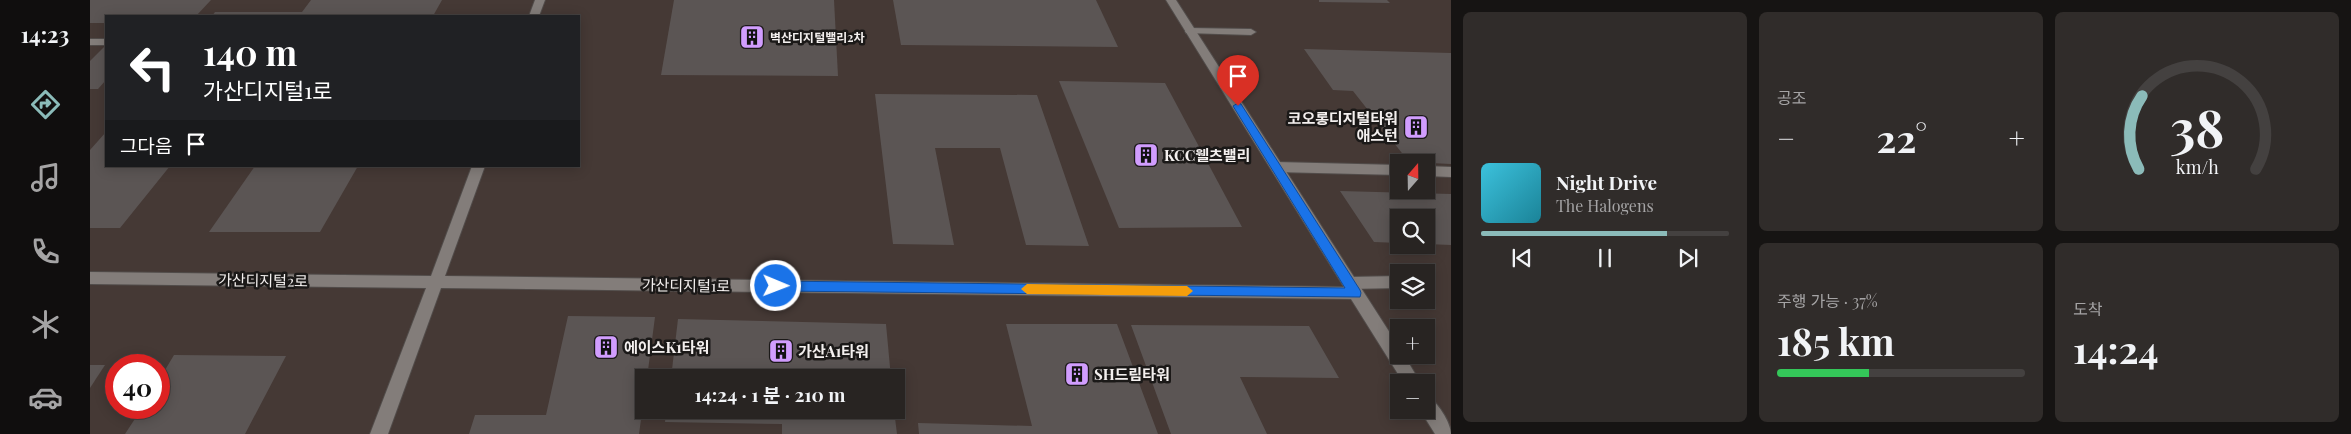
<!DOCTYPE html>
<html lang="ko">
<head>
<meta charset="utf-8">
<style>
	:root { --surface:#282422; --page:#302c2a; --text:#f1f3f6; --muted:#a5a4a5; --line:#444140; --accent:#8bbbb9 }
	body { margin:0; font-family:"Playfair Display","Noto Sans KR",serif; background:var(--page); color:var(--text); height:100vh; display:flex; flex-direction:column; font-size:19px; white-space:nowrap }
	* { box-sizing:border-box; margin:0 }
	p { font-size:16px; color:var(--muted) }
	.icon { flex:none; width:28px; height:28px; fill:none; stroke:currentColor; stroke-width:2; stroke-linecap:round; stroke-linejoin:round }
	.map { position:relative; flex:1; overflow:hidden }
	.drawer { display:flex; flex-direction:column; gap:12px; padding:12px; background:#161413; width:900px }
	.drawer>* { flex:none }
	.banner { position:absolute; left:15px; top:15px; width:475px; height:152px; border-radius:0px; box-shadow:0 2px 12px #0003,0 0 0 1px var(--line); background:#202124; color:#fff; overflow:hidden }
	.needle { width:32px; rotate:20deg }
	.controls { position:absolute; left:1300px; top:154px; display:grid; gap:10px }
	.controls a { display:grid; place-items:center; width:45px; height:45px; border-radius:0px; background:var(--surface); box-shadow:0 2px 12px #0003,0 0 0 1px var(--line); font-size:25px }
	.speed { position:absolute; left:15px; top:354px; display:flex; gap:10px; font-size:25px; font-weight:700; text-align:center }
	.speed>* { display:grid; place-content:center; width:65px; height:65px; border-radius:50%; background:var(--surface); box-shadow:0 2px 12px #0003,0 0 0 1px var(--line); line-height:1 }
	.speed .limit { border:8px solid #d22; background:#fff; color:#111 }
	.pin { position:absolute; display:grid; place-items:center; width:42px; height:42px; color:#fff; margin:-51px -21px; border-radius:50% 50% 50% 0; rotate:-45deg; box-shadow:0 0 5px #0007 }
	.pin .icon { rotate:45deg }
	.me { position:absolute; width:55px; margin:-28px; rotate:91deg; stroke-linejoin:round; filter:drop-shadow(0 0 4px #0008) }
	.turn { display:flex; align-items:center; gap:18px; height:105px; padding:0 15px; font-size:22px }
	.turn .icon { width:65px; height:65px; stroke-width:2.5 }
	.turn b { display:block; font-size:35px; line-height:42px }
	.then { display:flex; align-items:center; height:48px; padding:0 15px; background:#0003; gap:10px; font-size:19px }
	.big { font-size:38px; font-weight:700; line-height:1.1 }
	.drawer .widget { flex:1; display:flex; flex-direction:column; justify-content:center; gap:8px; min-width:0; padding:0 18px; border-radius:8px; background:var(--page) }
	.drawer .dial { align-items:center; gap:0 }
	.dial svg { height:130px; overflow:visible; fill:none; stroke:var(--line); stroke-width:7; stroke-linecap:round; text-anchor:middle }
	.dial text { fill:var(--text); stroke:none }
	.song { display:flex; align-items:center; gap:15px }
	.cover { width:60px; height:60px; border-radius:8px; background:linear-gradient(135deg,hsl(190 70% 55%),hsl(190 70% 35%)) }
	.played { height:5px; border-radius:2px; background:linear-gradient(90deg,var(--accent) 75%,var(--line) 75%) }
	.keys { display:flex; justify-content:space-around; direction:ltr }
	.heat { display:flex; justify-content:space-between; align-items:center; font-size:28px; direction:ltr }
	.charge { height:8px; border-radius:4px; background:linear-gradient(90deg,#34c759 37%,var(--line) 0) }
	.drawer .tiles { flex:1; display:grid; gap:12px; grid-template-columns:repeat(3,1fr) }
	.widget:first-child { grid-row:span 2 }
	.trip { position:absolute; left:545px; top:369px; width:270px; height:50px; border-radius:0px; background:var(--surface); box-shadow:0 2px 12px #0003,0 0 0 1px var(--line); font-weight:700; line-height:50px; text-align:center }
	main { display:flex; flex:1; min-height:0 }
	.menu { display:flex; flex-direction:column; width:90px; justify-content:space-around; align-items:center; background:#100e0e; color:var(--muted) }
	.menu .icon { width:35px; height:35px }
	.menu .current { color:var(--accent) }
	.menu b { font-size:22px; color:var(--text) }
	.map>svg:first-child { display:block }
	.built { fill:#453935; fill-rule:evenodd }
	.building { fill:#5b5554 }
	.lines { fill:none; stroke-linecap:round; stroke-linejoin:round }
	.service-casing { stroke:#514c4a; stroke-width:2 }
	.tertiary-casing { stroke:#514c4a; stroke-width:2 }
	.service { fill:#837d7a; fill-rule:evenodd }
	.tertiary { fill:#837d7a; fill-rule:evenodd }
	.route { fill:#1a73e8; stroke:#114b97 }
	.slow { fill:#f59e0b }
	.labels { text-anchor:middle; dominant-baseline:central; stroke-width:5; stroke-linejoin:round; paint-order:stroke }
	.far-poi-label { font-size:12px; font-weight:bold; fill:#f4f0ef; stroke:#1b1918; text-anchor:start }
	.poi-label { font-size:15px; font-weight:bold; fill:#f4f0ef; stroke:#1b1918; text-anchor:start }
	.street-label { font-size:15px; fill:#f4f0ef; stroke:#1b1918 }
</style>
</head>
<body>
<main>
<nav class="menu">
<b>14:23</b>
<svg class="icon current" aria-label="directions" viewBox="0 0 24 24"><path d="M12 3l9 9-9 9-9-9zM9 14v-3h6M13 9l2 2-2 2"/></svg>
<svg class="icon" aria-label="music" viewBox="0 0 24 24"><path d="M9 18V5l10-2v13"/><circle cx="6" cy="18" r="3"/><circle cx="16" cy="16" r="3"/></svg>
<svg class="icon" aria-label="phone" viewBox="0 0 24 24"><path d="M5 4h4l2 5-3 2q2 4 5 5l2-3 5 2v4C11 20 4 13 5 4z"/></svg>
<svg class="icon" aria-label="climate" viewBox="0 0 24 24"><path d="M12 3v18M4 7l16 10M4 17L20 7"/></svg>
<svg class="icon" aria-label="car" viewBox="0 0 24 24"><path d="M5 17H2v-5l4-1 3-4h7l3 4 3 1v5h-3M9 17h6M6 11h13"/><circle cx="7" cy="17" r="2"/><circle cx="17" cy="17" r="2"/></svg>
</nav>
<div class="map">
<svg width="1361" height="434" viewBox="0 0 1361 434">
	<rect width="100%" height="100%" fill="#35302e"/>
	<path class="built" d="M 0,0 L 1361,0 L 1361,434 L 0,434 ZM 16,16 L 489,16 L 489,166 L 16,166 ZM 1309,162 L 1336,162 L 1336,190 L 1309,190 ZM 1309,218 L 1336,218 L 1336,245 L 1309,245 ZM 1309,272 L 1336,272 L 1336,300 L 1309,300 ZM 1309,328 L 1336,328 L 1336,355 L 1309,355 ZM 26,365 L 69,365 L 69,408 L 26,408 ZM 554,378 L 806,378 L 806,410 L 554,410 ZM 1309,382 L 1336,382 L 1336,410 L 1309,410 Z"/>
	<g class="building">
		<polygon points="0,0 121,0 106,16 16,16 16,23 0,23"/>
		<polygon points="221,0 352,0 343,16 122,16 125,12 212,12"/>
		<polygon points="584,0 744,0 748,76 571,75"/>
		<polygon points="803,0 1006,0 1028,47 811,45"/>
		<polygon points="1229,0 1297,0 1300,3 1229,2"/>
		<polygon points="16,45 16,80 8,89 0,89 0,61"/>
		<polygon points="1214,49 1361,53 1361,164 1319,162 1263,91 1243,90"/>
		<polygon points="969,81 1075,83 1152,227 1029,228"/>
		<polygon points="785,94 947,95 999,246 936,245 910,148 845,148 864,245 803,244"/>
		<polygon points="16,132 16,166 80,166 30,228 0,228 0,150"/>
		<polygon points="165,166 268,166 230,232 119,232"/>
		<polygon points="1250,191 1361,194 1361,245 1336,244 1336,218 1309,218 1309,243 1284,242"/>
		<polygon points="478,316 565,317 557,378 554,378 554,398 549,434 379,434 385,415 456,415"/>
		<polygon points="588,319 796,324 801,378 581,378"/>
		<polygon points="916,324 1027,324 1068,434 829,434 828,423 942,426"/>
		<polygon points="1041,325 1219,326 1249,378 1150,377 1177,434 1081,434"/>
		<polygon points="84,355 196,356 155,434 35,434 52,408 69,408 69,380"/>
		<polygon points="0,365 15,365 0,388"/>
		<polygon points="576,410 804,410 807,434 692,434 692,424 575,422"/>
	</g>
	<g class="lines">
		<defs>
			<g id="service">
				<polygon points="1100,28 1161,29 1166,32 1161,35 1096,33 1095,31"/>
				<rect x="0" y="39" width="16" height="6"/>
				<polygon points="1186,162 1309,165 1309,175 1186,172 1180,167"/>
				<polygon points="1336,166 1361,167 1361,177 1336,176"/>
				<polygon points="1309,276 1309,288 1259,289 1254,287 1252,283 1254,279 1259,277"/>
			</g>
			<g id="tertiary">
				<polygon points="445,0 455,0 449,16 439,16"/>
				<polygon points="1076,0 1086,0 1309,347 1309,355 1314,355 1330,382 1313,382 1261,299 351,288 298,434 280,434 336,288 0,284 0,272 341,276 382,166 395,166 355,276 1254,287"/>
				<path d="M 1336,396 C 1347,400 1361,423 1361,434 L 1345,434 L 1330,410 L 1336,410 Z"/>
			</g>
		</defs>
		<use href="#service" class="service-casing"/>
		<use href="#tertiary" class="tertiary-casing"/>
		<use href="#service" class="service"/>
		<use href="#tertiary" class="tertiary"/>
	</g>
	<polygon class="route" points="1148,103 1151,104 1270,290 1271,293 1270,297 686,291 680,286 686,281 1255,288 1143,106"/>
	<polygon class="slow" points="937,284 1097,286 1103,291 1097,296 937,294 931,289"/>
	<defs>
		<symbol id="building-square" viewBox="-11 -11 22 22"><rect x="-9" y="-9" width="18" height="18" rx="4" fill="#d19dfe" stroke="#1b1918"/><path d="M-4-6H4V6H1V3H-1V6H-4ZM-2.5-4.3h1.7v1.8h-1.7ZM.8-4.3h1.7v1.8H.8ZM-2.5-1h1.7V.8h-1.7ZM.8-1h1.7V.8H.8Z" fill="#111"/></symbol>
	</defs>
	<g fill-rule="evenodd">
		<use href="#building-square" x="648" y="23" width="28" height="28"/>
		<use href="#building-square" x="1312" y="113" width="28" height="28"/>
		<use href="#building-square" x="1042" y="141" width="28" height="28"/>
		<use href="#building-square" x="502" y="333" width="28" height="28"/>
		<use href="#building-square" x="677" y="337" width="28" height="28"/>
		<use href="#building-square" x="973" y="360" width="28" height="28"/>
	</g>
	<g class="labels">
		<g class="far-poi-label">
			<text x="680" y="37">벽산디지털밸리2차</text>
		</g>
		<g class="poi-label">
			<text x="1308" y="118" text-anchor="end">코오롱디지털타워<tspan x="1308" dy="17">애스턴</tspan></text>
			<text x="1074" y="155">KCC웰츠밸리</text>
			<text x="534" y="347">에이스K1타워</text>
			<text x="708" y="351">가산A1타워</text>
			<text x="1004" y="374">SH드림타워</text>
		</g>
		<g class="street-label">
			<text transform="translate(173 280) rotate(1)">가산디지털2로</text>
			<text transform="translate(596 285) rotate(1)">가산디지털1로</text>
		</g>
	</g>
</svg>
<div class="controls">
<a><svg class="needle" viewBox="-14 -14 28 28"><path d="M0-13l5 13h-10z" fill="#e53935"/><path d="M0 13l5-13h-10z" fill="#a5a4a5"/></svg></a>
<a><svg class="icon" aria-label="search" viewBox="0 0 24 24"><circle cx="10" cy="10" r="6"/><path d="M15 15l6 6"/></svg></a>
<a><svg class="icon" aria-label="layers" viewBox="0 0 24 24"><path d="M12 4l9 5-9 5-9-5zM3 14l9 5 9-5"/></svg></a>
<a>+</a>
<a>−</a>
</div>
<div class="speed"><div class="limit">40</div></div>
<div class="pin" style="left:1148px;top:106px;background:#d93025"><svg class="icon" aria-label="arrive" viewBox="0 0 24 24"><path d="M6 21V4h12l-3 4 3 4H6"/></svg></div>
<svg class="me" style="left:686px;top:286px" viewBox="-20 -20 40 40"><circle r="17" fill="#1a73e8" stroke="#fff" stroke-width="3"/><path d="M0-11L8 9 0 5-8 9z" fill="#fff"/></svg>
<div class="trip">14:24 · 1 분 · 210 m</div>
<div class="banner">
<div class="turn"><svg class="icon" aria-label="left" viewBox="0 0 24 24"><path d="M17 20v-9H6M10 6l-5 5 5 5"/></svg><div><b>140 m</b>가산디지털1로</div></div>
<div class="then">그다음<svg class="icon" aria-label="arrive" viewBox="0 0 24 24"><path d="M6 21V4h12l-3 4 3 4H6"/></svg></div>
</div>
</div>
<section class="drawer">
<div class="tiles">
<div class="widget">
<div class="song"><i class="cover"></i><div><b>Night Drive</b><p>The Halogens</p></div></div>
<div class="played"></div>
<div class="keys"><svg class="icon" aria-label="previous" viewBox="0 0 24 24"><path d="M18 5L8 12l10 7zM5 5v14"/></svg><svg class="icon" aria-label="pause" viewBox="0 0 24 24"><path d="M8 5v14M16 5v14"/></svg><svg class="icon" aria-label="next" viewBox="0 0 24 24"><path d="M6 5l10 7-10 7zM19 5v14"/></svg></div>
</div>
<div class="widget"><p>공조</p>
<div class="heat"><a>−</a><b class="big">22°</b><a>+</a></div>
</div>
<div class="widget dial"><svg viewBox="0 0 100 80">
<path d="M14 69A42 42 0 1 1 86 69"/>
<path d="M14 69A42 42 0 0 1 16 24" stroke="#8bbbb9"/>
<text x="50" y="56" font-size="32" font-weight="700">38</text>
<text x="50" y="72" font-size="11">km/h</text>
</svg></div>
<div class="widget"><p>주행 가능 · 37%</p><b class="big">185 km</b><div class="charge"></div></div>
<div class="widget"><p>도착</p><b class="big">14:24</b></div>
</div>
</section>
</main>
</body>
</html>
